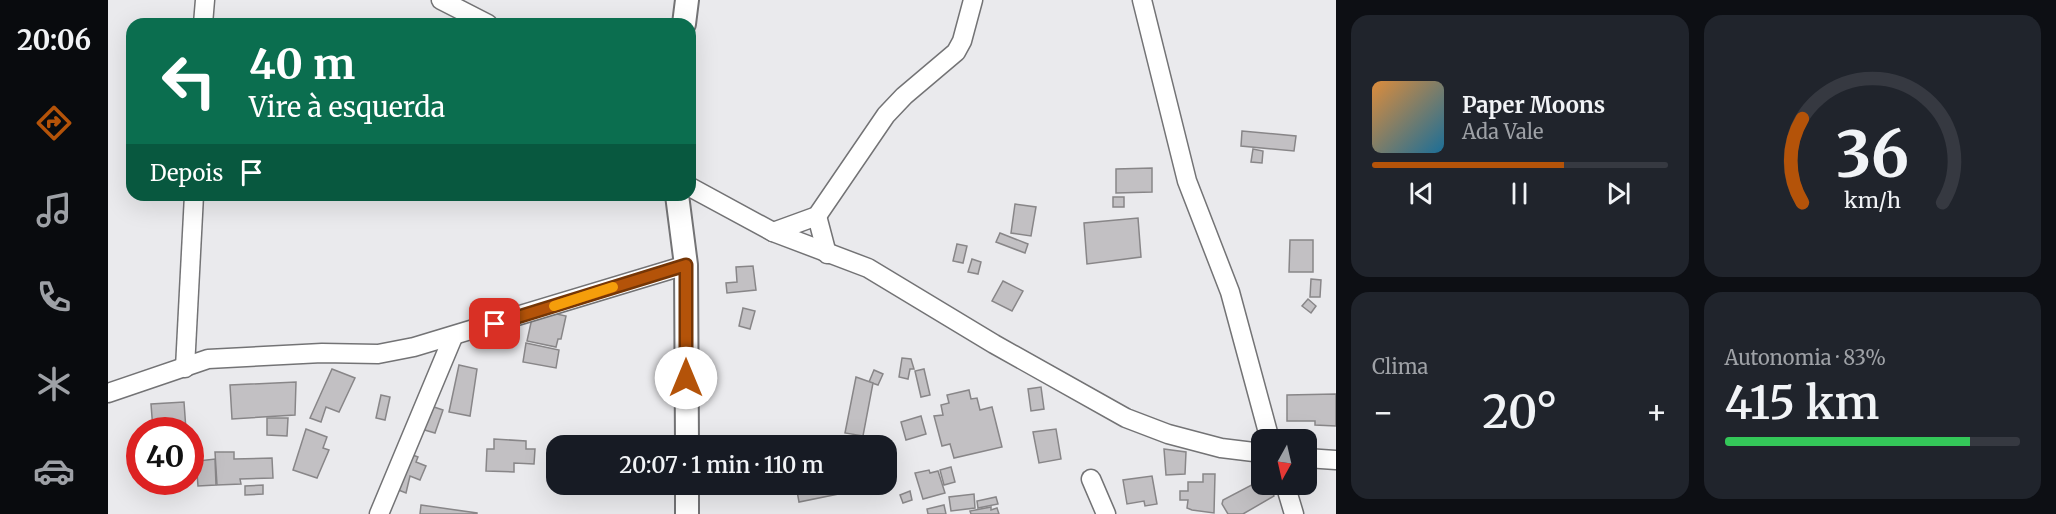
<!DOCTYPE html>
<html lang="pt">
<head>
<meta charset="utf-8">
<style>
	:root { --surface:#171b24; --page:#20242c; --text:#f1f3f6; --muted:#9ea1a6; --line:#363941; --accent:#b45309 }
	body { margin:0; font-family:Merriweather,serif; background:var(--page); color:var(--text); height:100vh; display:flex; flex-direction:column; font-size:22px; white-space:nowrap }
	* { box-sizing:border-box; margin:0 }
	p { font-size:20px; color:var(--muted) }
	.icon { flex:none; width:33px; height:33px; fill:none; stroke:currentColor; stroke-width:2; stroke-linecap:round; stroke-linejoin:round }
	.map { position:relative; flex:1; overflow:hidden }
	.sheet { display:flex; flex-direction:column; gap:15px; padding:15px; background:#0d0f14; width:720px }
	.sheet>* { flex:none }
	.top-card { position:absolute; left:18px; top:18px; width:570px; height:183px; border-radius:18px; box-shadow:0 6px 24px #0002; background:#0b6e4f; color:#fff; overflow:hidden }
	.needle { width:39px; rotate:188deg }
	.fabs { position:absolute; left:1143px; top:429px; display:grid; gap:12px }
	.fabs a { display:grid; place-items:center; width:66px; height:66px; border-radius:12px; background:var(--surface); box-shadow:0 6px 24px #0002; font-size:30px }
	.speed { position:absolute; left:18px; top:417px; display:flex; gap:12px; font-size:30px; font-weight:700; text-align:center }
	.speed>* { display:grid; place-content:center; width:78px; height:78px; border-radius:50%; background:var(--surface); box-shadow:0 6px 24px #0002; line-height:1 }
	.speed .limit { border:9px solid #d22; background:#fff; color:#111 }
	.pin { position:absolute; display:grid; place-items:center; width:51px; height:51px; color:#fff; margin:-26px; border-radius:12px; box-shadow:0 3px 9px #0006 }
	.me { position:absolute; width:66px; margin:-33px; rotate:0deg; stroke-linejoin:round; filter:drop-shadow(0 0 4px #0008) }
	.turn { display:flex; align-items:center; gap:21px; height:126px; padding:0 24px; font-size:27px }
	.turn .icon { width:78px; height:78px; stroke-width:2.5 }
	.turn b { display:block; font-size:42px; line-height:51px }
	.then { display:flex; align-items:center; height:57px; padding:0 24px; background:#0003; gap:12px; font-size:22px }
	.big { font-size:45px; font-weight:600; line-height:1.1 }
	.sheet .card { flex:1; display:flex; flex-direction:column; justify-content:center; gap:9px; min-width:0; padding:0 21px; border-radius:18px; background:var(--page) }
	.sheet .dial { align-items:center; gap:0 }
	.dial svg { height:156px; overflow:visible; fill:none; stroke:var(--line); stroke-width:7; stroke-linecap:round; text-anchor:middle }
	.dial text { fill:var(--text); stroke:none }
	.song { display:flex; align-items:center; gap:18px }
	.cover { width:72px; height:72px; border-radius:9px; background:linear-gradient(135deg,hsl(30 70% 55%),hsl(200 70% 35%)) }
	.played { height:6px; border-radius:3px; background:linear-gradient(90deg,var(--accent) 65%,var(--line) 65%) }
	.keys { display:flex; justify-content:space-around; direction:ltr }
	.heat { display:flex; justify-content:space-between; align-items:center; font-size:33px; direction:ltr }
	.charge { height:9px; border-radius:4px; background:linear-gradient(90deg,#34c759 83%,var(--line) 0) }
	.sheet .tiles { flex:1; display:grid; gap:15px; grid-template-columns:repeat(2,1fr) }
	.trip { position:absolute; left:438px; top:435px; width:351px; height:60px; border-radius:18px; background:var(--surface); box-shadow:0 6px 24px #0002; font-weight:600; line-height:60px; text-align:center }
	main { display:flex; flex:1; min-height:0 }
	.tabs { display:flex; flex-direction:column; width:108px; justify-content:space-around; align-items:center; background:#090b0e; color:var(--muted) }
	.tabs .icon { width:42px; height:42px }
	.tabs .active { color:var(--accent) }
	.tabs b { font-size:27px; color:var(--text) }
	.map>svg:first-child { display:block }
	.building { fill:#c2c0c3; stroke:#888688; stroke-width:1.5 }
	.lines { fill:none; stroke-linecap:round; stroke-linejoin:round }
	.minor-casing { stroke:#737375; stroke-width:21 }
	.tertiary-casing { stroke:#737375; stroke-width:26 }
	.minor { stroke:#fff; stroke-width:18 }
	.tertiary { stroke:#fff; stroke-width:22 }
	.route-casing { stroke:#753606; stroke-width:15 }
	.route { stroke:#b45309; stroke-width:10 }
	.slow { stroke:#f59e0b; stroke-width:10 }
</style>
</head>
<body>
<main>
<nav class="tabs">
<b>20:06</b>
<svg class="icon active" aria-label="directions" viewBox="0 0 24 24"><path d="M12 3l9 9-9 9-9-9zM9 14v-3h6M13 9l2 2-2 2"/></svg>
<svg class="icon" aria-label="music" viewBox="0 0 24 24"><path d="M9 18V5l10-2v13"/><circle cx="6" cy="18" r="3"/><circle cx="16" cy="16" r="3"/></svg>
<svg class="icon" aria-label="phone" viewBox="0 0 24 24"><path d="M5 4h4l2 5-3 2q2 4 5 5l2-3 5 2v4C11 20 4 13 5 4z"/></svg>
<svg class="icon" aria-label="climate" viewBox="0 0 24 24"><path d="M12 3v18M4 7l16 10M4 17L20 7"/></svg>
<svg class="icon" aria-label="car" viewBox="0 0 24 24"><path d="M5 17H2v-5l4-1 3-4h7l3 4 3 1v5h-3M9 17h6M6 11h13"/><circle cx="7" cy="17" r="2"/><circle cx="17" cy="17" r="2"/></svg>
</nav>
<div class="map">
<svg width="1228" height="514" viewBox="0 0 1228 514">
	<rect width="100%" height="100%" fill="#eaeaed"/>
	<g class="building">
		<polygon points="1134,131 1188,136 1186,151 1133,146"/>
		<polygon points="1145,149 1155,151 1154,163 1143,162"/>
		<polygon points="1044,168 1044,192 1008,193 1008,169"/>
		<rect x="1005" y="197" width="11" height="10"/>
		<polygon points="907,204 928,207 923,236 903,233"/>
		<polygon points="1030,218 1033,257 979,264 976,223"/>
		<polygon points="892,233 920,244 917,253 888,242"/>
		<polygon points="1182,240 1205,240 1205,272 1181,272"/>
		<polygon points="849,244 859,246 855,263 845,261"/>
		<polygon points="864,259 873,262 870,274 860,272"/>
		<polygon points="645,266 648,290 619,293 618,283 629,282 628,267"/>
		<polygon points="1203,279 1213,280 1212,297 1202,297"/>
		<polygon points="895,281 915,291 904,311 884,301"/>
		<polygon points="1200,299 1208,306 1203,313 1194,306"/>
		<polygon points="635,308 647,311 642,329 631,326"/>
		<polygon points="426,309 458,316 453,339 450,339 448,347 419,341"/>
		<polygon points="418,343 451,350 448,368 415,362"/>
		<polygon points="794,358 803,359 806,369 802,369 800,379 791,377"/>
		<polygon points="351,365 369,369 362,416 341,412"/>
		<polygon points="224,369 247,378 231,412 218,407 213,422 202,418"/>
		<polygon points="816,369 822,395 813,397 807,371"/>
		<polygon points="766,370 775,374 770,385 761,382"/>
		<polygon points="748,377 765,383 755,436 737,433"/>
		<polygon points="188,382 187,415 124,419 122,385"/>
		<polygon points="933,387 936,409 923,411 920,389"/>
		<polygon points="861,390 863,399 869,398 872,410 884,407 894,447 846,458 842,444 834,446 826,416 835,415 833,405 841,403 839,395"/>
		<polygon points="1228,394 1228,426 1207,425 1207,421 1179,421 1179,395"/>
		<polygon points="273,395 282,397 277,420 268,418"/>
		<polygon points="76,402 78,430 45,430 43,404"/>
		<polygon points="323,406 335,410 327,433 313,429"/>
		<polygon points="813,416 818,434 798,440 793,422"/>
		<polygon points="159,418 180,418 179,436 159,435"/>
		<polygon points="198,429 219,437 215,448 221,450 209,478 185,470"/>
		<polygon points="948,429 953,459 931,463 925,432"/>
		<polygon points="386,439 418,441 418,449 427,449 426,464 406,463 406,472 378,471 379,449 386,449"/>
		<polygon points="1056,449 1078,452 1077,474 1058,475"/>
		<polygon points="107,452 126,452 126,459 164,458 165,478 132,479 133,484 109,485"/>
		<polygon points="302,454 310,457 308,462 318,466 312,480 302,476 298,493 288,489"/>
		<polygon points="107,459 108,485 90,486 89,473 82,473 82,462"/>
		<polygon points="843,467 847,482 836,485 832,470"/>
		<polygon points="821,470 822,473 830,471 837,493 815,499 807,473"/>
		<polygon points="1095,474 1107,474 1106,513 1084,510 1079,508 1080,500 1072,500 1072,491 1080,491 1080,482 1095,482"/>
		<polygon points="1044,476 1049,504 1037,506 1036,501 1019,504 1015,480"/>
		<polygon points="1153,480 1154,484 1159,491 1163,489 1166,496 1135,514 1120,514 1114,504 1115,500"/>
		<polygon points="700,484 769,484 770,486 691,502 689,491 700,489"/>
		<polygon points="155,485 155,494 137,495 137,486"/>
		<polygon points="802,491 804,500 795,503 792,495"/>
		<polygon points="866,494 867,508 843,511 841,497"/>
		<polygon points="888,497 890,504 870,508 869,501"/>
		<polygon points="313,505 369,513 369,514 312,514"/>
		<polygon points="836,505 838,514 820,514 819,509"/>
		<polygon points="883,507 883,510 889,508 891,514 863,514 862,511"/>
	</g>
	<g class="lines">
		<defs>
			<g id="minor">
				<polyline points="333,0 380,24"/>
				<polyline points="1034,0 1079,181 1122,292 1162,440"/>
				<polyline points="95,24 97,0"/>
				<polyline points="582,187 665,232 760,268 886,344 1018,418 1060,434 1113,448 1154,453"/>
				<polyline points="709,216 719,254"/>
				<polyline points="665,232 709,216 778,115 796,96 848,52 854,41 865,0"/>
				<polyline points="77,368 86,195"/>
				<polyline points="0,393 100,359 214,353 270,354 306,347 578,265"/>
				<polyline points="1198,458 1228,460"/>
				<polyline points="983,479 998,514"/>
				<polyline points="1177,484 1186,514"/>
				<polyline points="271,514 345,337"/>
			</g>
			<g id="tertiary">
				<polyline points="576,24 579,0"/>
				<polyline points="569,195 578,265 579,446"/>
				<polyline points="579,484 579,514"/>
			</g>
		</defs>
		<use href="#minor" class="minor-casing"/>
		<use href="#tertiary" class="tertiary-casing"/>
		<use href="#minor" class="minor"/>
		<use href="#tertiary" class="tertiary"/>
	</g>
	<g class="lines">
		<defs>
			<polyline id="route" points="387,324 578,265 578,378"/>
		</defs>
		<use href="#route" class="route-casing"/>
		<use href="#route" class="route"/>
		<polyline class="slow" points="446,306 505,287"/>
	</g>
</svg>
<div class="fabs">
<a><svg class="needle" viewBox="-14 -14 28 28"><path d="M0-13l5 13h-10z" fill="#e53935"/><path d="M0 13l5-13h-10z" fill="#9ea1a6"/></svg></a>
</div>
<div class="speed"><div class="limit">40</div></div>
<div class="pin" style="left:387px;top:324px;background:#d93025"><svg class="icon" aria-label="arrive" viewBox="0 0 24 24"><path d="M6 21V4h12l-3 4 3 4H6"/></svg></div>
<svg class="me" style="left:578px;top:378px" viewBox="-20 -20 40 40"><circle r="19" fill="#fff"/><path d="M0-13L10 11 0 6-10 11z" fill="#b45309"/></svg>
<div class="trip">20:07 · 1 min · 110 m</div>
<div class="top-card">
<div class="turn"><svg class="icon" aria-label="left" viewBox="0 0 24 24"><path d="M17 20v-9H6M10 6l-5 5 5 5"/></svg><div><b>40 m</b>Vire à esquerda</div></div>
<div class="then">Depois<svg class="icon" aria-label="arrive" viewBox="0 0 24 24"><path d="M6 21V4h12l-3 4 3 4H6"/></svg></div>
</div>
</div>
<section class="sheet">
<div class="tiles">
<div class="card">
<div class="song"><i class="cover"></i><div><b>Paper Moons</b><p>Ada Vale</p></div></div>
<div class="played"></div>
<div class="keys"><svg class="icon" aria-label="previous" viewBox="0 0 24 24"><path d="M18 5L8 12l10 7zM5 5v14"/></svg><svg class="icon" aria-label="pause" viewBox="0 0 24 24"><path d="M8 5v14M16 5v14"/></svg><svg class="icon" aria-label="next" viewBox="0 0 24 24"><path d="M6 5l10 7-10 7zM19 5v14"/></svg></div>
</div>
<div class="card dial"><svg viewBox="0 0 100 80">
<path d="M14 69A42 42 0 1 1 86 69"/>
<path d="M14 69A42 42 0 0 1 14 26" stroke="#b45309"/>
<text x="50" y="56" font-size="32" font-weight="700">36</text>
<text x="50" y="72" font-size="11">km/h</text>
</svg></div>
<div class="card"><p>Clima</p>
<div class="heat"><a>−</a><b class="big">20°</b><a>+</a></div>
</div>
<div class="card"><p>Autonomia · 83%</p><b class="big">415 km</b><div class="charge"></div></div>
</div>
</section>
</main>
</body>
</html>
